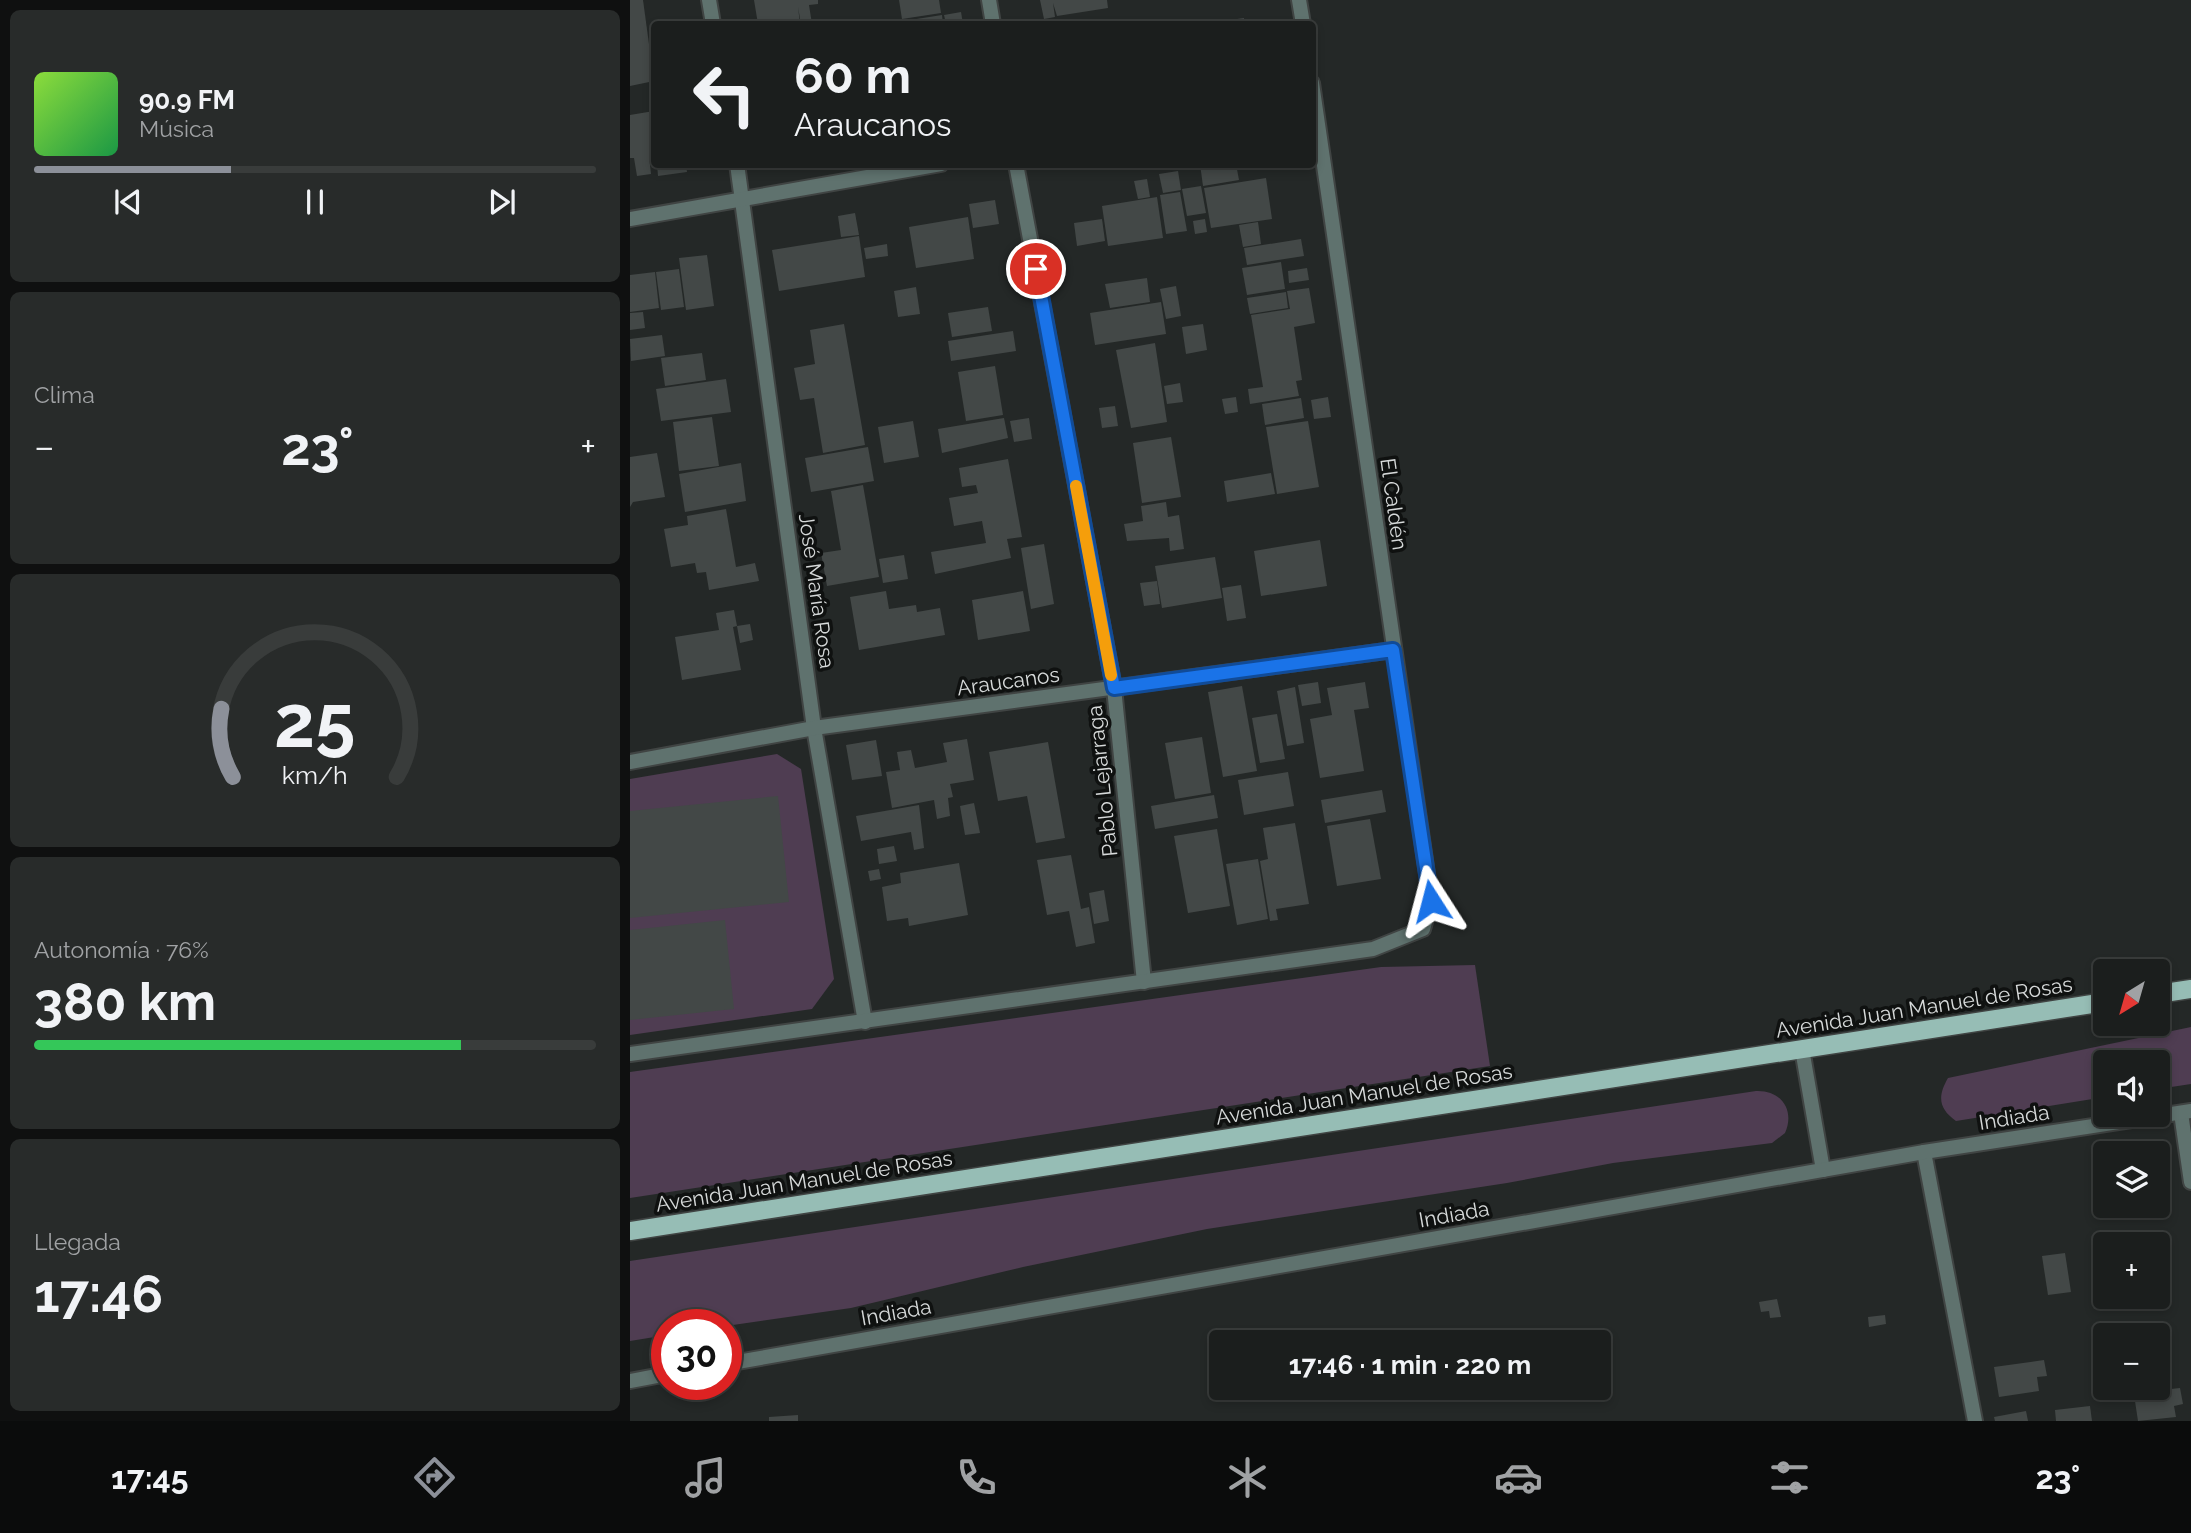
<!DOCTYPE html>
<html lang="es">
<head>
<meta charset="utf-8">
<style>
	:root { --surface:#1b1e1d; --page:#282b2a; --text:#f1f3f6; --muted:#a0a2a4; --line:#393c3b; --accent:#8c9099 }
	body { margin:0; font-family:Raleway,sans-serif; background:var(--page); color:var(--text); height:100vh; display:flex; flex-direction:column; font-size:26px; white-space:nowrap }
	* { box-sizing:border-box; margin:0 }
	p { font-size:23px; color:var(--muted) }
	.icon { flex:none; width:38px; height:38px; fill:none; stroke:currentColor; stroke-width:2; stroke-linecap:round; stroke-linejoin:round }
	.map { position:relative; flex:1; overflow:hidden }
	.side { display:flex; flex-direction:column; gap:10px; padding:10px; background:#0f1010; width:630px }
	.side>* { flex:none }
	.hud { position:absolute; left:21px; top:21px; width:665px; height:147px; border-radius:7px; box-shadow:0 4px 10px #0003,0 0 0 2px var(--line); background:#1b1e1d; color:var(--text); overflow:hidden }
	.needle { width:46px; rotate:217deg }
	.buttons { position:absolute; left:1463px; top:959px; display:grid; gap:14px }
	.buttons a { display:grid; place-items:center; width:77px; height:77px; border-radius:7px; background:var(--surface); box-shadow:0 4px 10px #0003,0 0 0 2px var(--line); font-size:35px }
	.speed { position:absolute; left:21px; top:1309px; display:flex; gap:14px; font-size:35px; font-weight:700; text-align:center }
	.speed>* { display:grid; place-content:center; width:91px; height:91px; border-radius:50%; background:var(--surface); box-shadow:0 4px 10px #0003,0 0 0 2px var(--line); line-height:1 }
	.speed .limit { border:10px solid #d22; background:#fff; color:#111 }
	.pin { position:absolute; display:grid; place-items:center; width:60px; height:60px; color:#fff; margin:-30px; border:4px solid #fff; border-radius:50%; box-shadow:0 2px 7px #0007 }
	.me { position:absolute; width:77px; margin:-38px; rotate:351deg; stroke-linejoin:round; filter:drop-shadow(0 0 5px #0008) }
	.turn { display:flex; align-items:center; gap:24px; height:147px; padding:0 28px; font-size:32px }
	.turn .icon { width:91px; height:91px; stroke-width:2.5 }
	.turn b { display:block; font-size:49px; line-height:60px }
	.big { font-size:52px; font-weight:700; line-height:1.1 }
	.side .tile { flex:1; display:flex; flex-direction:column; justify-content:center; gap:10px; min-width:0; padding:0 24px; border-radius:10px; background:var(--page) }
	.side .dial { align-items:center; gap:0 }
	.dial svg { height:182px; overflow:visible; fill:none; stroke:var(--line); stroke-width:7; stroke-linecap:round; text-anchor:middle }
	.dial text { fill:var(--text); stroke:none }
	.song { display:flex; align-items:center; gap:21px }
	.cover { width:84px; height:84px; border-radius:10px; background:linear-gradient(135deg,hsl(90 70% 55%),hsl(140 70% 35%)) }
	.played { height:7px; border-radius:4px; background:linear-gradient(90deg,var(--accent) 35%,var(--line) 35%) }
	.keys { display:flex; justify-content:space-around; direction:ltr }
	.heat { display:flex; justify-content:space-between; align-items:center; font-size:38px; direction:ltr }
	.charge { height:10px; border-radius:5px; background:linear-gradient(90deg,#34c759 76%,var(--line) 0) }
	.trip { position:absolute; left:579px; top:1330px; width:402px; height:70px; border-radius:7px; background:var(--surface); box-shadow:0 4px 10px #0003,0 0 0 2px var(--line); font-weight:700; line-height:70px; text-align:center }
	.tabs { display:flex; height:112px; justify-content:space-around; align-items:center; background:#0b0c0c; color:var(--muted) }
	.tabs .icon { width:49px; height:49px }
	.tabs .on { color:var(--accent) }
	.tabs b { font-size:32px; color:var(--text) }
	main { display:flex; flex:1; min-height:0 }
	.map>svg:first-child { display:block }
	.green { fill:#4f3d52 }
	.building { fill:#434847 }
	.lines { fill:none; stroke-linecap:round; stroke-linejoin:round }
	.street-casing { stroke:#404443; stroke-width:18 }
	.primary-casing { stroke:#404443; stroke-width:21 }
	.street { stroke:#5f726e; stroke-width:14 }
	.primary { stroke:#96bdb5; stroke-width:18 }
	.route-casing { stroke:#114b97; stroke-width:18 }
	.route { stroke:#1a73e8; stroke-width:12 }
	.slow { stroke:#f59e0b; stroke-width:12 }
	.labels { text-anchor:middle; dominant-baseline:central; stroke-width:7; stroke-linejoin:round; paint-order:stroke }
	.street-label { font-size:21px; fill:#d6d9d9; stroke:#0f1110 }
</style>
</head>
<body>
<main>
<section class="side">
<div class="tile">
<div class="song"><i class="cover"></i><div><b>90.9 FM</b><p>Música</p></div></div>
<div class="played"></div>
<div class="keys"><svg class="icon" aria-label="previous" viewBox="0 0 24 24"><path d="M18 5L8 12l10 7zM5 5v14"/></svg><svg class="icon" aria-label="pause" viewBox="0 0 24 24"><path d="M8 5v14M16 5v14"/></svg><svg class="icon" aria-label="next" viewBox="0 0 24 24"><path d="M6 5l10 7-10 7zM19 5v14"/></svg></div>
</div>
<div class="tile"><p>Clima</p>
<div class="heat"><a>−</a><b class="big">23°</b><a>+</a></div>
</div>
<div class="tile dial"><svg viewBox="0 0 100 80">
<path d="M14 69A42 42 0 1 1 86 69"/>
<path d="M14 69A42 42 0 0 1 9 39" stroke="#8c9099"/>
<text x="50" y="56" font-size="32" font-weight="700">25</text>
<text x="50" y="72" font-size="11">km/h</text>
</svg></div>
<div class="tile"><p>Autonomía · 76%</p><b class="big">380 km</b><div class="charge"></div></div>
<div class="tile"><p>Llegada</p><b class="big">17:46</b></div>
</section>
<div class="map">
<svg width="1561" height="1421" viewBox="0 0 1561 1421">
	<rect width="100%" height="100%" fill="#242827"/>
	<g class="green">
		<polygon points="147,754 171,769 204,979 182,1009 0,1035 0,779"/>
		<polygon points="845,965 860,1066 0,1198 0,1072 751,967"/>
		<path d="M 1561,1027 L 1561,1084 L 1528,1089 L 1528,1062 L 1475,1062 L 1475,1097 L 1326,1121 C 1309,1109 1307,1097 1318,1078 Z"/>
		<path d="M 1126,1091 C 1152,1090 1165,1111 1155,1133 L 1142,1143 L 983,1163 L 877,1183 L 577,1229 L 393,1267 L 221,1308 L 96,1326 L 37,1325 L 37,1335 L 0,1341 L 0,1261 Z"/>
	</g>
	<g class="building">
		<polygon points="0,0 13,0 24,81 0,86"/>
		<polygon points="124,0 188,0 188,4 179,5 182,24 171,24 168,7 170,24 128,24"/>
		<polygon points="269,0 309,0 311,13 272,19"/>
		<polygon points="410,0 477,0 478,8 427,16 423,3 425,17 414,19"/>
		<polygon points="331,12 333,24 316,24 314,15"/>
		<polygon points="312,15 313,24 261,24 261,23"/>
		<polygon points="614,18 614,24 579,24 579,23"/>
		<polygon points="471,19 472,24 446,24 446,23"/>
		<polygon points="24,111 24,154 19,155 21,174 7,176 4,158 0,158 0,115"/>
		<polygon points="27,164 56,164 57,172 28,176"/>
		<polygon points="570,164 606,164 609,180 573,186"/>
		<polygon points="548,171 551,190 533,193 529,174"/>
		<polygon points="636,178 642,219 581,228 574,188"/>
		<polygon points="517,179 520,197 508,199 504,181"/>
		<polygon points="571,186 576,213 557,216 552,189"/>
		<polygon points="550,192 557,231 536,234 530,195"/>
		<polygon points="527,197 533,238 478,246 472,206"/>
		<polygon points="365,200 369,224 343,228 339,204"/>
		<polygon points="225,213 229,235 211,237 208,216"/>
		<polygon points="338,217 344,259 286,268 279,227"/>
		<polygon points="472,219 475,241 447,246 444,223"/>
		<polygon points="575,219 577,232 565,234 563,221"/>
		<polygon points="628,222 631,244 613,247 609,225"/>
		<polygon points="229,236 235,277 149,291 142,250"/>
		<polygon points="671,239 674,256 617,265 614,248"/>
		<polygon points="257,244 258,256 236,259 234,248"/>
		<polygon points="77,255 84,306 56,310 49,258"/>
		<polygon points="651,262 655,289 617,295 612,268"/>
		<polygon points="677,268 679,280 659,283 658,271"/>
		<polygon points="49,269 54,307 31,310 26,272"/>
		<polygon points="25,272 29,308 0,312 0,275"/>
		<polygon points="517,278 520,302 480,308 475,284"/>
		<polygon points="546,286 551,316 536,319 530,289"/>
		<polygon points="286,287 290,314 268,317 264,291"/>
		<polygon points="679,288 685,323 664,327 672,380 666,381 669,396 620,404 618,389 633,387 621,315 660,309 657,291"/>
		<polygon points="656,292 658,308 620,314 617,298"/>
		<polygon points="531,302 536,334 465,345 460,313"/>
		<polygon points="358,307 362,331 322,337 318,313"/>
		<polygon points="13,312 15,328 0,330 0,313"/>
		<polygon points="214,324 235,445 193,453 184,398 170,400 164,368 185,364 180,330"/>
		<polygon points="573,324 577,350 556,354 552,327"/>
		<polygon points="383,331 386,351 321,361 318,341"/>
		<polygon points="32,335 35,356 1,361 0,339"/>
		<polygon points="525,343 537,422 501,428 486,350"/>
		<polygon points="72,353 76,380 35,386 31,358"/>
		<polygon points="365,366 373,415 336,421 328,372"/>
		<polygon points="96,379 101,412 31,421 26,389"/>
		<polygon points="550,383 553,402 537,404 534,386"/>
		<polygon points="606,397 608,412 595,414 592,399"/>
		<polygon points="698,397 701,417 684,419 681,400"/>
		<polygon points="671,398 674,418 635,425 632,404"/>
		<polygon points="485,406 488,426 472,428 469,408"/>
		<polygon points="82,417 89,466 49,471 43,422"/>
		<polygon points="374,418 378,438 312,453 308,429"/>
		<polygon points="399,418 402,439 384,442 380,421"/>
		<polygon points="283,421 289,457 254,463 248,427"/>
		<polygon points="678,421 689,487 647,494 636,427"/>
		<polygon points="541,437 551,497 512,503 503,443"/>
		<polygon points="238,447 244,481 181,492 175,458"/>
		<polygon points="27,453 35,497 3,502 0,507 0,457"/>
		<polygon points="378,459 392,537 377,539 381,558 305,574 301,552 356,543 352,521 324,526 319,498 348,493 346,485 332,487 329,468"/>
		<polygon points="111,463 116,501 55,512 49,474"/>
		<polygon points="641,473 645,494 597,502 594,481"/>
		<polygon points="233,485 249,577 197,586 191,553 211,550 201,491"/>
		<polygon points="536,502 538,517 549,515 554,549 540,551 539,538 497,541 494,524 513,521 511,506"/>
		<polygon points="96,509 106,567 125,563 129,581 79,590 76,572 67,573 65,563 41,567 34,529 58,525 57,516"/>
		<polygon points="690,540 697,586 631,596 624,551"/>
		<polygon points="414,544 424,604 401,609 391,548"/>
		<polygon points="274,555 278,579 253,583 249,559"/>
		<polygon points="585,557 592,598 532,608 525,566"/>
		<polygon points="527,581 530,604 514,606 510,583"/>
		<polygon points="611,585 616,618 597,621 592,588"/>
		<polygon points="256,591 259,609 286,605 287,612 310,608 315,635 229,650 220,597"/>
		<polygon points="393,591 400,631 348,640 342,600"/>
		<polygon points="104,610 107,626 120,624 123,640 110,643 107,626 103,627 111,670 52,680 45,637 89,630 86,613"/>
		<polygon points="688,682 691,703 672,706 668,685"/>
		<polygon points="735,682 739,708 724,710 734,771 690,778 680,719 702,715 697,688"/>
		<polygon points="612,686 627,771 593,777 578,692"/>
		<polygon points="665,687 674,743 657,746 647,691"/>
		<polygon points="647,714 655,759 630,763 622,718"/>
		<polygon points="572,737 581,793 545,799 535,743"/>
		<polygon points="337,739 344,780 320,784 323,797 318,798 320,816 307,819 304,800 262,808 256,772 270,770 267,752 281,750 285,768 317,762 313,743"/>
		<polygon points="246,740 252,776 222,780 216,745"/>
		<polygon points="418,742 435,838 406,843 397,796 368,801 359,752"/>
		<polygon points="658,772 664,806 614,815 608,780"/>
		<polygon points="752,790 756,812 695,823 691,800"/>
		<polygon points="584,795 588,818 525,829 521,806"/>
		<polygon points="148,796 159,902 0,918 0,811"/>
		<polygon points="344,803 350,833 335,835 330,806"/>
		<polygon points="289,805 294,848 284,850 281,832 231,841 226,816"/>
		<polygon points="740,819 751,879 707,886 697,826"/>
		<polygon points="665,823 679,904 646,909 648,920 640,921 630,861 638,859 633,828"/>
		<polygon points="587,829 600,906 558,913 544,836"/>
		<polygon points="264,846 267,861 249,864 247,849"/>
		<polygon points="441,855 451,909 459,907 465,943 446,947 439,911 417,915 407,860"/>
		<polygon points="628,859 638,919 607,925 596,864"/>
		<polygon points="329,863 338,915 279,926 278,918 257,921 252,887 271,883 270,873"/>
		<polygon points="249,869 251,879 240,881 238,871"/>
		<polygon points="474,890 479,921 464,924 459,893"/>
		<polygon points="95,920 104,1009 0,1020 0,930"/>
		<polygon points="1435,1253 1441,1292 1418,1295 1412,1256"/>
		<polygon points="1147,1299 1151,1317 1140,1318 1139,1311 1131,1312 1129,1302"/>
		<polygon points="1255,1315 1256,1324 1239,1327 1238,1317"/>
		<polygon points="1414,1360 1417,1376 1407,1377 1409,1391 1369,1397 1364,1367"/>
		<polygon points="1540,1377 1541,1389 1550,1388 1553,1404 1544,1406 1546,1417 1508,1421 1503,1388 1528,1388 1528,1378"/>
		<polygon points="1460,1406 1462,1421 1426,1421 1425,1410"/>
		<polygon points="1396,1411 1398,1421 1365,1421 1364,1417"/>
		<polygon points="168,1415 168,1421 139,1421 139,1417"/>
	</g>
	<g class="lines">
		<defs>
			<g id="street">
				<polyline points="79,0 83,24"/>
				<polyline points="359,0 363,24"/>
				<polyline points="669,0 673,24"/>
				<polyline points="107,164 184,728 235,1022"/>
				<polyline points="386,164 484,688 514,982"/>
				<polyline points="0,219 311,164"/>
				<polyline points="0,762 184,728 763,650"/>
				<polyline points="1172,1049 1193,1170"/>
				<polyline points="0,1054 743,949 793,929 801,901 682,83"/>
				<polyline points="1551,1113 1561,1182"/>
				<polyline points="1294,1152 1345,1421"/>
				<polyline points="96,1364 1294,1152 1561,1111"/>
				<polyline points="0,1381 37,1374"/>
			</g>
			<g id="primary">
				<polyline points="1528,994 1561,989"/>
				<polyline points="0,1231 1475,1002"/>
			</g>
		</defs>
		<use href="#street" class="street-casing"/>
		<use href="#primary" class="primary-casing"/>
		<use href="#street" class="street"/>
		<use href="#primary" class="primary"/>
	</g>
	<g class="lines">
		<defs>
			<polyline id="route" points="406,269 484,688 763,650 801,901"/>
		</defs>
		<use href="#route" class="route-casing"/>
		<use href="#route" class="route"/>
		<polyline class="slow" points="446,486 481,675"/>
	</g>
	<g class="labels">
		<g class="street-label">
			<text transform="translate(764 504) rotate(82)">El Caldén</text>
			<text transform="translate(187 591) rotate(82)">José María Rosa</text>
			<text transform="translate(378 681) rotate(-8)">Araucanos</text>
			<text transform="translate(472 781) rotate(-96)">Pablo Lejarraga</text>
			<text transform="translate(1294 1007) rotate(-9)">Avenida Juan Manuel de Rosas</text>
			<text transform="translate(734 1094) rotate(-9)">Avenida Juan Manuel de Rosas</text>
			<text transform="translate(1384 1117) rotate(-9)">Indiada</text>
			<text transform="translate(174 1181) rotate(-9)">Avenida Juan Manuel de Rosas</text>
			<text transform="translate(824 1214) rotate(-10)">Indiada</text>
			<text transform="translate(266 1312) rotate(-10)">Indiada</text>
		</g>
	</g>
</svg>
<div class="buttons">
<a><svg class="needle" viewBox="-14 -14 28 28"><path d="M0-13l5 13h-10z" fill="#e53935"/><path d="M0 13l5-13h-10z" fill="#a0a2a4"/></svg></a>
<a><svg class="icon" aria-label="sound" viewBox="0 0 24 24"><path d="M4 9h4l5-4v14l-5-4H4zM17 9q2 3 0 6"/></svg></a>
<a><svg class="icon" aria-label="layers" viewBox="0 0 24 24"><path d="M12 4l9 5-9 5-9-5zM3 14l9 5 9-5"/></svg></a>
<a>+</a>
<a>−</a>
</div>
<div class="speed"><div class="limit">30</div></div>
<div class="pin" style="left:406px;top:269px;background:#d93025"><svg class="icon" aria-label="arrive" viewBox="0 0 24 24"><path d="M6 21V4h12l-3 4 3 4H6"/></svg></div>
<svg class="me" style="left:801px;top:901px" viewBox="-20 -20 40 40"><path d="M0-17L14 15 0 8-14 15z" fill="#1a73e8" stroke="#fff" stroke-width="4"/></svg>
<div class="trip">17:46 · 1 min · 220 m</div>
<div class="hud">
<div class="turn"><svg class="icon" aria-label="left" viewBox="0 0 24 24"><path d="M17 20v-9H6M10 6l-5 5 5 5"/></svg><div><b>60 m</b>Araucanos</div></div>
</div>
</div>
</main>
<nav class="tabs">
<b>17:45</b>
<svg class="icon on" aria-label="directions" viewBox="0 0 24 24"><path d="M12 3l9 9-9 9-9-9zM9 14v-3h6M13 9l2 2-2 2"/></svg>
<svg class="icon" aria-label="music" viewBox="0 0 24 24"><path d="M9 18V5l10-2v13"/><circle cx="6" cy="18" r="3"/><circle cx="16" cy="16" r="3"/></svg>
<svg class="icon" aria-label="phone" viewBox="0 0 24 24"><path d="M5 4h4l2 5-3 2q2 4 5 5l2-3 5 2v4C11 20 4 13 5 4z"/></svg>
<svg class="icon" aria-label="climate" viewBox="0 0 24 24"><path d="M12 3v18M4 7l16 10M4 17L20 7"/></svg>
<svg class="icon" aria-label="car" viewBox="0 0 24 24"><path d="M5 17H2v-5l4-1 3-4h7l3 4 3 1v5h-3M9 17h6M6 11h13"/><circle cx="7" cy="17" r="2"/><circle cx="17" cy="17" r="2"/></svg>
<svg class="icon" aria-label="filters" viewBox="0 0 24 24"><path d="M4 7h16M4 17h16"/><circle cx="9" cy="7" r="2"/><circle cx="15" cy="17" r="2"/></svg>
<b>23°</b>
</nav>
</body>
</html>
